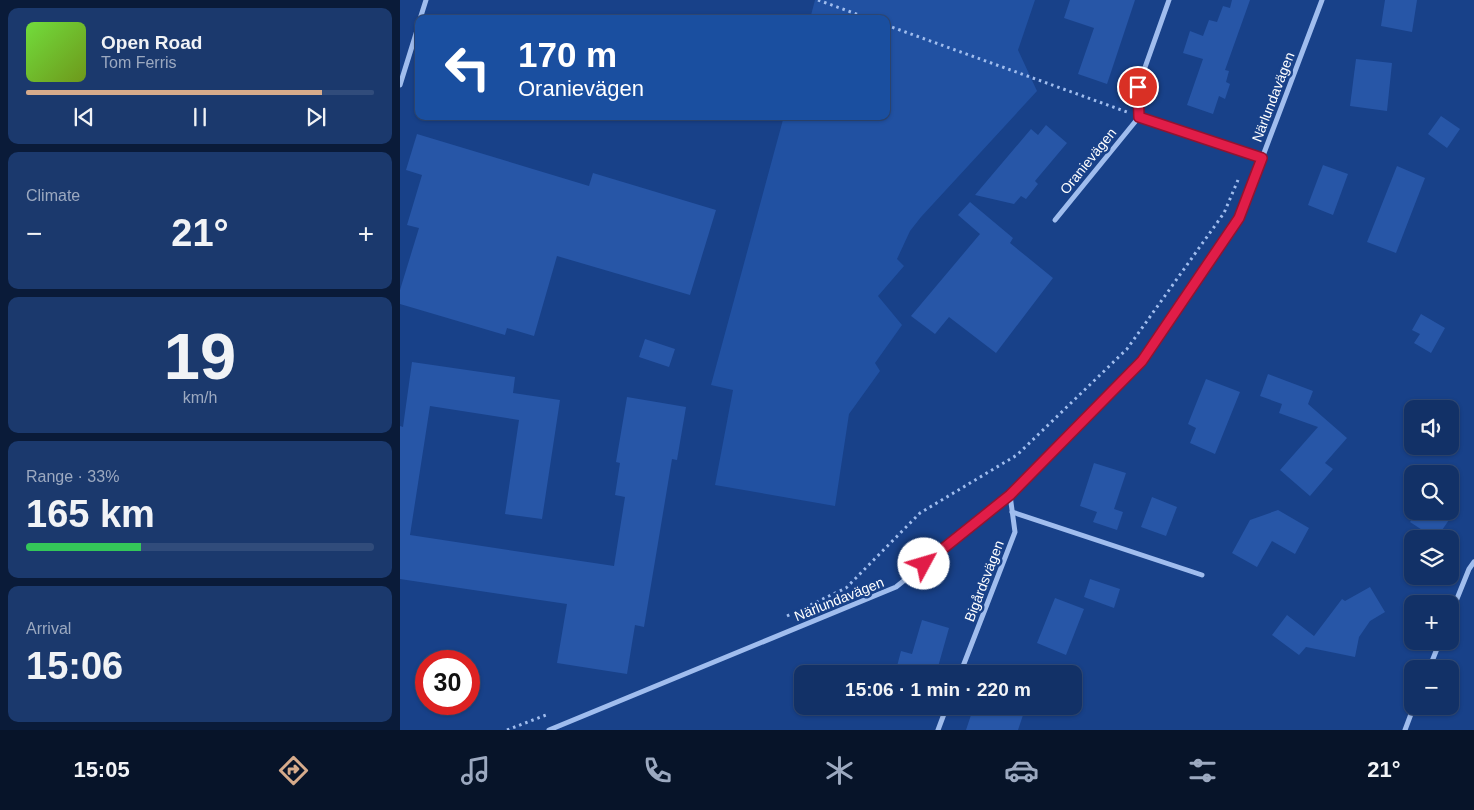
<!DOCTYPE html>
<html lang="en">
<head>
<meta charset="utf-8">
<style>
	:root { --surface:#123167; --page:#1b396d; --text:#f1f3f6; --muted:#9ca9c0; --line:#314c7b; --accent:#d6ab8b }
	body { margin:0; font-family:Helvetica,sans-serif; background:var(--page); color:var(--text); height:100vh; display:flex; flex-direction:column; font-size:19px; white-space:nowrap }
	* { box-sizing:border-box; margin:0 }
	p { font-size:16px; color:var(--muted) }
	.icon { flex:none; width:28px; height:28px; fill:none; stroke:currentColor; stroke-width:2; stroke-linecap:round; stroke-linejoin:round }
	.map { position:relative; flex:1; overflow:hidden }
	.drawer { display:flex; flex-direction:column; gap:8px; padding:8px; background:#0a1b39; width:400px }
	.drawer>* { flex:none }
	.top-card { position:absolute; left:15px; top:15px; width:475px; height:105px; border-radius:10px; box-shadow:0 1px 4px #0004,0 0 0 1px var(--line); background:#1a4fa0; color:#fff; overflow:hidden }
	.controls { position:absolute; left:1004px; top:400px; display:grid; gap:10px }
	.controls a { display:grid; place-items:center; width:55px; height:55px; border-radius:10px; background:var(--surface); box-shadow:0 1px 4px #0004,0 0 0 1px var(--line); font-size:25px }
	.speed { position:absolute; left:15px; top:650px; display:flex; gap:10px; font-size:25px; font-weight:700; text-align:center }
	.speed>* { display:grid; place-content:center; width:65px; height:65px; border-radius:50%; background:var(--surface); box-shadow:0 1px 4px #0004,0 0 0 1px var(--line); line-height:1 }
	.speed .limit { border:8px solid #d22; background:#fff; color:#111 }
	.pin { position:absolute; display:grid; place-items:center; width:42px; height:42px; color:#fff; margin:-21px; border:2px solid #fff; border-radius:50%; box-shadow:0 1px 5px #0007 }
	.me { position:absolute; width:55px; margin:-28px; rotate:51deg; stroke-linejoin:round; filter:drop-shadow(0 0 4px #0008) }
	.turn { display:flex; align-items:center; gap:18px; height:105px; padding:0 20px; font-size:22px }
	.turn .icon { width:65px; height:65px; stroke-width:2.5 }
	.turn b { display:block; font-size:35px; line-height:42px }
	.big { font-size:38px; font-weight:700; line-height:1.1 }
	.drawer .tile { flex:1; display:flex; flex-direction:column; justify-content:center; gap:8px; min-width:0; padding:0 18px; border-radius:10px; background:var(--page) }
	.drawer .dial { align-items:center; gap:0 }
	.dial b { font-size:65px; line-height:1 }
	.song { display:flex; align-items:center; gap:15px }
	.cover { width:60px; height:60px; border-radius:8px; background:linear-gradient(135deg,hsl(100 70% 55%),hsl(80 70% 35%)) }
	.played { height:5px; border-radius:2px; background:linear-gradient(90deg,var(--accent) 85%,var(--line) 85%) }
	.keys { display:flex; justify-content:space-around; direction:ltr }
	.heat { display:flex; justify-content:space-between; align-items:center; font-size:28px; direction:ltr }
	.charge { height:8px; border-radius:4px; background:linear-gradient(90deg,#34c759 33%,var(--line) 0) }
	.trip { position:absolute; left:394px; top:665px; width:288px; height:50px; border-radius:10px; background:var(--surface); box-shadow:0 1px 4px #0004,0 0 0 1px var(--line); font-weight:700; line-height:50px; text-align:center }
	.tabs { display:flex; height:80px; justify-content:space-around; align-items:center; background:#071429; color:var(--muted) }
	.tabs .icon { width:35px; height:35px }
	.tabs .active { color:var(--accent) }
	.tabs b { font-size:22px; color:var(--text) }
	main { display:flex; flex:1; min-height:0 }
	.map>svg:first-child { display:block }
	.green { fill:#2151a2 }
	.building { fill:#2756a7 }
	.lines { fill:none; stroke-linecap:round; stroke-linejoin:round }
	.path { stroke:#a0bdee; stroke-width:3; stroke-dasharray:2.5 4; stroke-linecap:butt }
	.minor { stroke:#a0bdee; stroke-width:5 }
	.route-casing { stroke:#92132f; stroke-width:12 }
	.route { stroke:#e11d48; stroke-width:9 }
	.labels { text-anchor:middle; dominant-baseline:central; stroke-width:5; stroke-linejoin:round; paint-order:stroke }
	.street-label { font-size:14px; fill:#fff; stroke:#184189 }
</style>
</head>
<body>
<main>
<section class="drawer">
<div class="tile">
<div class="song"><i class="cover"></i><div><b>Open Road</b><p>Tom Ferris</p></div></div>
<div class="played"></div>
<div class="keys"><svg class="icon" aria-label="previous" viewBox="0 0 24 24"><path d="M18 5L8 12l10 7zM5 5v14"/></svg><svg class="icon" aria-label="pause" viewBox="0 0 24 24"><path d="M8 5v14M16 5v14"/></svg><svg class="icon" aria-label="next" viewBox="0 0 24 24"><path d="M6 5l10 7-10 7zM19 5v14"/></svg></div>
</div>
<div class="tile"><p>Climate</p>
<div class="heat"><a>−</a><b class="big">21°</b><a>+</a></div>
</div>
<div class="tile dial"><b>19</b><p>km/h</p></div>
<div class="tile"><p>Range · 33%</p><b class="big">165 km</b><div class="charge"></div></div>
<div class="tile"><p>Arrival</p><b class="big">15:06</b></div>
</section>
<div class="map">
<svg width="1074" height="730" viewBox="0 0 1074 730">
	<rect width="100%" height="100%" fill="#184189"/>
	<polygon class="green" points="415,0 635,0 618,50 637,91 521,217 510,231 497,259 504,266 478,296 502,325 475,363 480,371 449,414 435,506 315,485 333,390 311,385 384,116 486,116 486,19 410,19"/>
	<g class="building">
		<polygon points="670,0 735,0 707,84 678,74 694,28 664,18"/>
		<polygon points="832,0 850,0 825,70 829,71 826,82 830,84 825,99 819,96 813,114 787,105 803,59 783,53 790,31 803,36 809,20 817,22 823,6 830,8"/>
		<polygon points="985,0 1017,0 1012,32 981,26"/>
		<polygon points="956,59 992,63 987,111 950,106"/>
		<polygon points="1041,116 1060,129 1047,148 1028,134"/>
		<polygon points="646,125 667,143 635,181 638,184 626,199 621,196 614,204 575,195 631,129 638,135"/>
		<polygon points="17,134 189,186 193,173 316,210 290,295 157,256 134,336 107,328 105,335 0,304 0,290 19,228 7,225 22,175 6,170"/>
		<polygon points="923,165 948,174 933,215 908,205"/>
		<polygon points="997,166 1025,178 996,253 967,242"/>
		<polygon points="570,202 613,238 610,243 653,278 596,353 549,317 535,334 511,316 580,234 558,215"/>
		<polygon points="1021,314 1045,328 1031,353 1014,343 1020,334 1012,330"/>
		<polygon points="245,339 275,349 269,367 239,357"/>
		<polygon points="12,362 115,377 113,393 160,400 142,519 105,514 119,420 30,406 10,535 214,566 225,497 215,495 220,463 216,462 227,397 286,407 277,460 272,459 244,627 235,625 227,674 157,663 167,604 0,579 0,426 3,427"/>
		<polygon points="868,374 913,391 908,404 947,438 925,463 933,469 910,496 880,470 918,427 879,413 882,404 860,396"/>
		<polygon points="806,379 840,392 815,454 790,443 796,428 788,424"/>
		<polygon points="694,463 726,473 714,509 723,512 717,530 693,522 697,512 680,506"/>
		<polygon points="752,497 777,507 766,536 741,527"/>
		<polygon points="878,510 909,528 895,554 872,541 857,567 832,553 850,520"/>
		<polygon points="1018,511 1055,511 1036,539 1010,522"/>
		<polygon points="690,579 720,589 714,608 684,597"/>
		<polygon points="970,587 985,612 970,621 959,637 955,657 906,647 899,655 872,635 887,615 914,636 942,599 945,601"/>
		<polygon points="655,598 684,609 666,655 637,643"/>
		<polygon points="522,620 549,628 536,674 495,674 501,651 512,654"/>
		<polygon points="574,706 618,706 616,712 623,715 618,730 566,730"/>
	</g>
	<g class="lines">
		<g class="path">
			<polyline points="418,0 470,19"/>
			<polyline points="486,25 727,112"/>
			<polyline points="387,616 446,588 520,513 617,455 727,349 824,213 838,180"/>
			<polyline points="107,730 146,715"/>
		</g>
		<g class="minor">
			<polyline points="769,0 738,87 739,117 862,158"/>
			<polyline points="20,19 26,0"/>
			<polyline points="0,85 19,24"/>
			<polyline points="655,220 739,117"/>
			<polyline points="612,512 802,575"/>
			<polyline points="1050,616 1069,569 1074,562"/>
			<polyline points="1029,669 1040,641"/>
			<polyline points="560,674 615,532 610,495"/>
			<polyline points="149,730 496,587 610,495 742,361 839,219 922,0"/>
			<polyline points="538,730 547,706"/>
			<polyline points="1005,730 1014,706"/>
		</g>
	</g>
	<g class="lines">
		<defs>
			<polyline id="route" points="524,564 610,495 742,361 839,218 862,158 739,117 738,87"/>
		</defs>
		<use href="#route" class="route-casing"/>
		<use href="#route" class="route"/>
	</g>
	<g class="labels">
		<g class="street-label">
			<text transform="translate(873 97) rotate(-69)">Närlundavägen</text>
			<text transform="translate(688 161) rotate(-51)">Oranievägen</text>
			<text transform="translate(584 581) rotate(-69)">Bigårdsvägen</text>
			<text transform="translate(439 599) rotate(-22)">Närlundavägen</text>
		</g>
	</g>
</svg>
<div class="controls">
<a><svg class="icon" aria-label="sound" viewBox="0 0 24 24"><path d="M4 9h4l5-4v14l-5-4H4zM17 9q2 3 0 6"/></svg></a>
<a><svg class="icon" aria-label="search" viewBox="0 0 24 24"><circle cx="10" cy="10" r="6"/><path d="M15 15l6 6"/></svg></a>
<a><svg class="icon" aria-label="layers" viewBox="0 0 24 24"><path d="M12 4l9 5-9 5-9-5zM3 14l9 5 9-5"/></svg></a>
<a>+</a>
<a>−</a>
</div>
<div class="speed"><div class="limit">30</div></div>
<div class="pin" style="left:738px;top:87px;background:#d93025"><svg class="icon" aria-label="arrive" viewBox="0 0 24 24"><path d="M6 21V4h12l-3 4 3 4H6"/></svg></div>
<svg class="me" style="left:524px;top:564px" viewBox="-20 -20 40 40"><circle r="19" fill="#fff"/><path d="M0-13L10 11 0 6-10 11z" fill="#e11d48"/></svg>
<div class="trip">15:06 · 1 min · 220 m</div>
<div class="top-card">
<div class="turn"><svg class="icon" aria-label="left" viewBox="0 0 24 24"><path d="M17 20v-9H6M10 6l-5 5 5 5"/></svg><div><b>170 m</b>Oranievägen</div></div>
</div>
</div>
</main>
<nav class="tabs">
<b>15:05</b>
<svg class="icon active" aria-label="directions" viewBox="0 0 24 24"><path d="M12 3l9 9-9 9-9-9zM9 14v-3h6M13 9l2 2-2 2"/></svg>
<svg class="icon" aria-label="music" viewBox="0 0 24 24"><path d="M9 18V5l10-2v13"/><circle cx="6" cy="18" r="3"/><circle cx="16" cy="16" r="3"/></svg>
<svg class="icon" aria-label="phone" viewBox="0 0 24 24"><path d="M5 4h4l2 5-3 2q2 4 5 5l2-3 5 2v4C11 20 4 13 5 4z"/></svg>
<svg class="icon" aria-label="climate" viewBox="0 0 24 24"><path d="M12 3v18M4 7l16 10M4 17L20 7"/></svg>
<svg class="icon" aria-label="car" viewBox="0 0 24 24"><path d="M5 17H2v-5l4-1 3-4h7l3 4 3 1v5h-3M9 17h6M6 11h13"/><circle cx="7" cy="17" r="2"/><circle cx="17" cy="17" r="2"/></svg>
<svg class="icon" aria-label="filters" viewBox="0 0 24 24"><path d="M4 7h16M4 17h16"/><circle cx="9" cy="7" r="2"/><circle cx="15" cy="17" r="2"/></svg>
<b>21°</b>
</nav>
</body>
</html>
